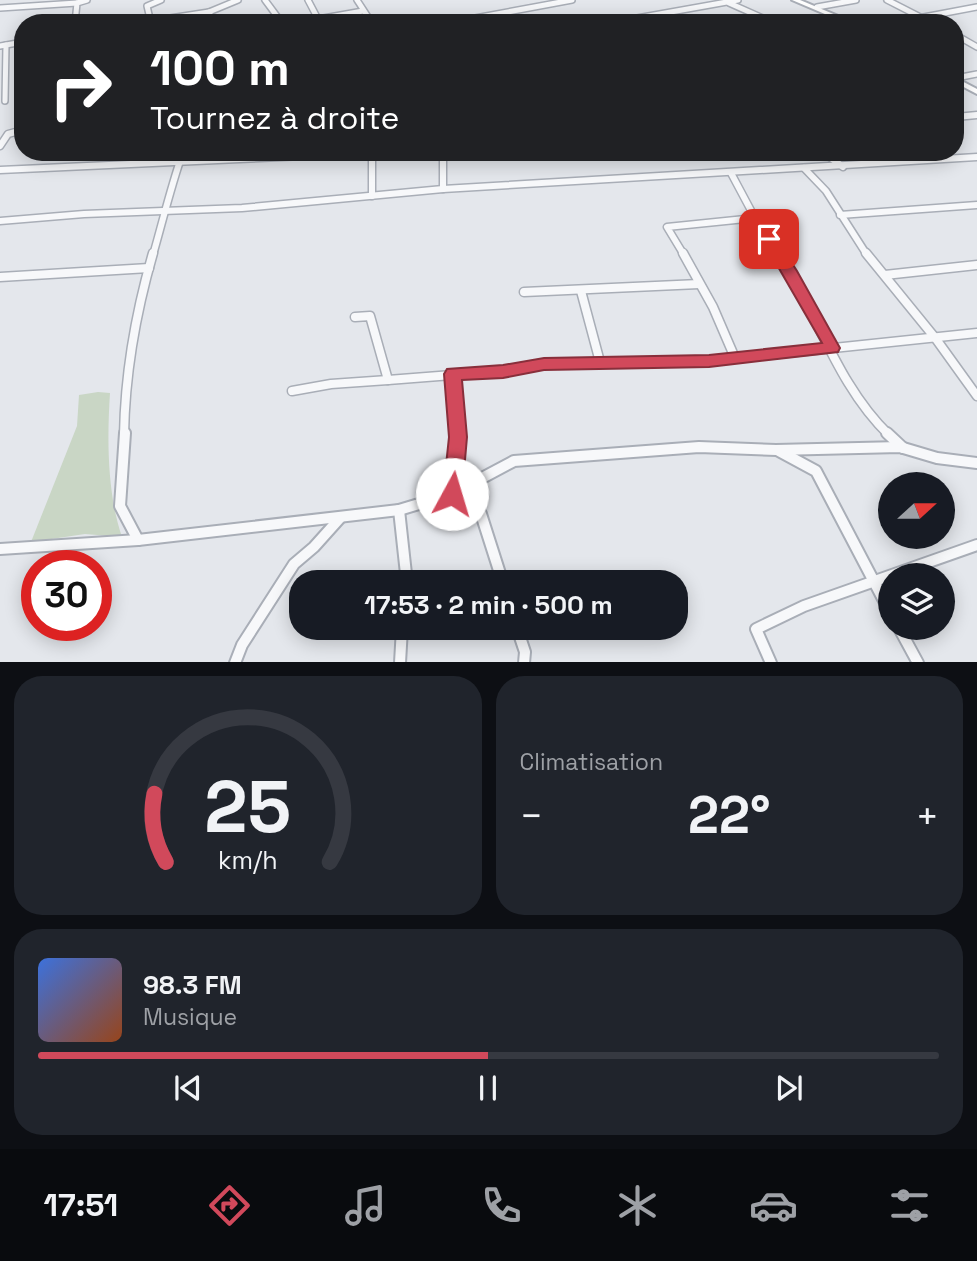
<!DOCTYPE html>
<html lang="fr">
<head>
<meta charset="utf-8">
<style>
	:root { --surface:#171b24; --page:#20242c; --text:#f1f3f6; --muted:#9ea1a6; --line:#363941; --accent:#d1495b }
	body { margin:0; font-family:"Space Grotesk",sans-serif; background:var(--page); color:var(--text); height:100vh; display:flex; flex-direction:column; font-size:26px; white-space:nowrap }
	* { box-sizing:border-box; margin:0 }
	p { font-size:23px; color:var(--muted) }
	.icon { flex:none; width:38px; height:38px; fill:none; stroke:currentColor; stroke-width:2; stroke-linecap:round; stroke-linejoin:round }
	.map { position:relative; height:662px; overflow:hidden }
	.panel { display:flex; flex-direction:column; gap:14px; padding:14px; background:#0d0f14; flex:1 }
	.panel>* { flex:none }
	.hud { position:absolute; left:14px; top:14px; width:950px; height:147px; border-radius:28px; box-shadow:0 4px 18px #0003; background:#202124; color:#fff; overflow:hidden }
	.needle { width:46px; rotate:69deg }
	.fabs { position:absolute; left:878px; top:472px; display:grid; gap:14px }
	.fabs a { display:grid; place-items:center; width:77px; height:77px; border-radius:50%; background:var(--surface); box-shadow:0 4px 18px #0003; font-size:35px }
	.speed { position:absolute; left:21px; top:550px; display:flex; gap:14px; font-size:35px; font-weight:700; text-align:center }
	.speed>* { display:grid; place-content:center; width:91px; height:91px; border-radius:50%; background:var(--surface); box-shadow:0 4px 18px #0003; line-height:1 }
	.speed .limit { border:10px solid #d22; background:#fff; color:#111 }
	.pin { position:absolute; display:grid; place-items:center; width:60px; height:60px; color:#fff; margin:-30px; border-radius:14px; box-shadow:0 4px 10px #0006 }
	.me { position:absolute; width:77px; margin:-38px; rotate:6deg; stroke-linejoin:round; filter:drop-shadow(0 0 5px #0008) }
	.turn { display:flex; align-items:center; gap:24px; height:147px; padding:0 21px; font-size:32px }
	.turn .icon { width:91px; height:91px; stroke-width:2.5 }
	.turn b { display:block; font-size:49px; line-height:60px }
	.big { font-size:52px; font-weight:600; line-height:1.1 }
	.panel .widget { flex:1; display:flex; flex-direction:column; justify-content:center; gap:10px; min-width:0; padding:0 24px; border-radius:28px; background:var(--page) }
	.panel .dial { align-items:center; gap:0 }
	.dial svg { height:182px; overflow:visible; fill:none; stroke:var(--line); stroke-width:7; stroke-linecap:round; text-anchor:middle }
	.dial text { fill:var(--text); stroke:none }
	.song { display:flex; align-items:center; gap:21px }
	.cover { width:84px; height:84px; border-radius:10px; background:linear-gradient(135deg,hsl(220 70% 55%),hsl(20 70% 35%)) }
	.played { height:7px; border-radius:4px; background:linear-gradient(90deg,var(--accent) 50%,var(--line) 50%) }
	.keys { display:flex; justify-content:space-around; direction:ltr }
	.heat { display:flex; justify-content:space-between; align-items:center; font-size:38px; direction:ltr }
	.panel .tiles { flex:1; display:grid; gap:14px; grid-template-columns:1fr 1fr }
	.widget:last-child { grid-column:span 2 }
	.trip { position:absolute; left:289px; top:570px; width:399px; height:70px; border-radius:28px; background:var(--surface); box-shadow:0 4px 18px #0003; font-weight:600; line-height:70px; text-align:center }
	.dock { display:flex; height:112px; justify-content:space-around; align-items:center; background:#090b0e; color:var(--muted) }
	.dock .icon { width:49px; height:49px }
	.dock .active { color:var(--accent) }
	.dock b { font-size:32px; color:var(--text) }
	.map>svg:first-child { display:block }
	.green { fill:#c9d6c5 }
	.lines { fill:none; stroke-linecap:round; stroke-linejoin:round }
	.minor-far3-casing { stroke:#a9aeb7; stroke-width:8 }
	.minor-far2-casing { stroke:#a9aeb7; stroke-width:9 }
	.minor-far1-casing { stroke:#a9aeb7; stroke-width:11 }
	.minor-casing { stroke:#a9aeb7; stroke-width:14 }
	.secondary-casing { stroke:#a9aeb7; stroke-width:4 }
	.minor-far3 { stroke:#f7f8fa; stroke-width:5 }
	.minor-far2 { stroke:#f7f8fa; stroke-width:6 }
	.minor-far1 { stroke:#f7f8fa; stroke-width:8 }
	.minor { stroke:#f7f8fa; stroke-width:10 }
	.secondary { fill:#fff; fill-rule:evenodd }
	.route { fill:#d1495b; stroke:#882f3b; stroke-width:2 }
</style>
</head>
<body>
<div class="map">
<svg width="977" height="663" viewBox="0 0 977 663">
	<rect width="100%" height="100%" fill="#e4e7ec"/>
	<path class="green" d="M 98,392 L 110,393 C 107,439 107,493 122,537 L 85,534 L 31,542 L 77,426 L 79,395 Z"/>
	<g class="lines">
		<defs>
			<g id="minor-far3">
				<polyline points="265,0 282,23"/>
				<polyline points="357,0 372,23"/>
				<polyline points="887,0 932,23"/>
				<polyline points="729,3 774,23"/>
				<polyline points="817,7 856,0"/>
				<polyline points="0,8 77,3"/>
				<polyline points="209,12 214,23"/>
				<polyline points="318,19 363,11"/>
				<polyline points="75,23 77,3 87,0"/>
				<polyline points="138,23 209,12 238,0"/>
				<polyline points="151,23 147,6 161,0"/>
				<polyline points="297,23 318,19 308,0"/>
				<polyline points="448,23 572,0"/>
				<polyline points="609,23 738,0"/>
				<polyline points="892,23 977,7"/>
				<polyline points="956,35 977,47"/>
				<polyline points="0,46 23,42"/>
				<polyline points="956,78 977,74"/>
				<polyline points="5,101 6,45"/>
			</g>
			<g id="minor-far2">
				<polyline points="956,117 977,115"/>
				<polyline points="0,146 8,134 23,130"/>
				<polyline points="372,152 372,196"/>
				<polyline points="443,152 443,189"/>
				<polyline points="823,152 843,167"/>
				<polyline points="804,168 826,191 867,255"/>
				<polyline points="0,170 390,152"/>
				<polyline points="731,173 755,218 779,255"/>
				<polyline points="840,215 977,205"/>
				<polyline points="0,221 84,214 242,208 443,189 977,157"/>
				<path d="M 153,255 C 163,220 171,186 183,152"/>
				<polyline points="684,255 667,227 755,218"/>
			</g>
			<g id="minor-far1">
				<polyline points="683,253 713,307 735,358"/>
				<path d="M 778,253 C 817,312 837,385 889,435"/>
				<polyline points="866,253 936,339 977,396"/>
				<polyline points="885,275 977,265"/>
				<polyline points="0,277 149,268"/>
				<polyline points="581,291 600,362"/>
				<polyline points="524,292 699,284"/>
				<polyline points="355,317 370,316 388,380 503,371 544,364 709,361 977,333"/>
				<polyline points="453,374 458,435"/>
				<polyline points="292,391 331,384 388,380"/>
				<path d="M 124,435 C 125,373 136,312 153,253"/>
			</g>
			<g id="minor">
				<polyline points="125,433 120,506 138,540"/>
				<polyline points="887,433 903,448"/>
				<polyline points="779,451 816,471 891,614"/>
				<polyline points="452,494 458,433"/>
				<polyline points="452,494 481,514 503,583"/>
				<polyline points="399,510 407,583"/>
				<polyline points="0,549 138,540 399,510 452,494 514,461 699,447 776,450 900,447 937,458 977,463"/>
				<polyline points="517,628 525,652 524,663"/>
				<polyline points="899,628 918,663"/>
				<polyline points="235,663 242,645 294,564 314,547 340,518"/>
				<polyline points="400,663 402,628"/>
				<polyline points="771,663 756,629 804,606 977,545"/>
			</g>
			<g id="secondary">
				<polygon points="792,0 800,0 855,23 846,23"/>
				<polygon points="956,78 977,89 977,94 956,83"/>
			</g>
		</defs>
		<use href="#minor-far3" class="minor-far3-casing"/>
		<use href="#minor-far2" class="minor-far2-casing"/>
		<use href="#minor-far1" class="minor-far1-casing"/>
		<use href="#minor" class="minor-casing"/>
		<use href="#secondary" class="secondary-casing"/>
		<use href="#minor-far3" class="minor-far3"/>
		<use href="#minor-far2" class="minor-far2"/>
		<use href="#minor-far1" class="minor-far1"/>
		<use href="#minor" class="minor"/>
		<use href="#secondary" class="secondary"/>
	</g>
	<polygon class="route" points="769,234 774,235 797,271 840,348 838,352 709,367 544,370 503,378 462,380 467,437 462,494 459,500 452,502 445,500 443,494 449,437 444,374 447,369 503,365 544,358 709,355 822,343 762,239"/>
</svg>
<div class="fabs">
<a><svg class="needle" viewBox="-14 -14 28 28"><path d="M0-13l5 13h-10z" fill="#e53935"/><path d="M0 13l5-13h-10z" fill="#9ea1a6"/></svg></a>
<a><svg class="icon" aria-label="layers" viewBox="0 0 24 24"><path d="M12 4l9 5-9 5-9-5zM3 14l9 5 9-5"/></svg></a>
</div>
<div class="speed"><div class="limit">30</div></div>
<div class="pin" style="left:769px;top:239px;background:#d93025"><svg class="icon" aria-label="arrive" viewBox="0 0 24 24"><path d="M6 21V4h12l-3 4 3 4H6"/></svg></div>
<svg class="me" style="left:452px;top:494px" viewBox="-20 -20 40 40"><circle r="19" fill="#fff"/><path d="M0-13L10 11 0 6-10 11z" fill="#d1495b"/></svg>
<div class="trip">17:53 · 2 min · 500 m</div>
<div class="hud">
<div class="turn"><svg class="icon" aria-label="right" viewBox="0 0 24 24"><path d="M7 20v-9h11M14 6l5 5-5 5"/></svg><div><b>100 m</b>Tournez à droite</div></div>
</div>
</div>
<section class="panel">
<div class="tiles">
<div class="widget dial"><svg viewBox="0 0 100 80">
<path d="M14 69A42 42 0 1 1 86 69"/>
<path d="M14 69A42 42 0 0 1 9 39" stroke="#d1495b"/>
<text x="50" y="56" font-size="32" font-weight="700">25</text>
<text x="50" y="72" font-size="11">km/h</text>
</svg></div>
<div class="widget"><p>Climatisation</p>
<div class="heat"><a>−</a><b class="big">22°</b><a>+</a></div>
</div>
<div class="widget">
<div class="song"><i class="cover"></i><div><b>98.3 FM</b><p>Musique</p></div></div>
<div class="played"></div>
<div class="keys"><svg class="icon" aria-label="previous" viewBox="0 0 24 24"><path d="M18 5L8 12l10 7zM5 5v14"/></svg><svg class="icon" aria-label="pause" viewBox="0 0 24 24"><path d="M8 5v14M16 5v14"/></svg><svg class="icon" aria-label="next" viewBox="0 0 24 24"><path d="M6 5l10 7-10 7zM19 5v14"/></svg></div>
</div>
</div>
</section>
<nav class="dock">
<b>17:51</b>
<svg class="icon active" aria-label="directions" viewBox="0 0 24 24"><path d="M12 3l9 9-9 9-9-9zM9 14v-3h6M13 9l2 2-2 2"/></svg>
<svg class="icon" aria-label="music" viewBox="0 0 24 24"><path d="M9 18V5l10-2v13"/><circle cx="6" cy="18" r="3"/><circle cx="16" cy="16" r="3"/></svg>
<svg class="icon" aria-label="phone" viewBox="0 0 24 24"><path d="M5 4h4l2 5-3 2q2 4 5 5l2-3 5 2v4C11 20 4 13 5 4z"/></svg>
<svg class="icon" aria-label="climate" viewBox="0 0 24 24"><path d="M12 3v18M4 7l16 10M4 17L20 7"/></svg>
<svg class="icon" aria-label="car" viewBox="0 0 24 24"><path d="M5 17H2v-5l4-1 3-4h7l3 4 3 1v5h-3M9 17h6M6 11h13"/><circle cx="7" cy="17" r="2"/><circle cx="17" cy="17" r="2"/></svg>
<svg class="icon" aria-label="filters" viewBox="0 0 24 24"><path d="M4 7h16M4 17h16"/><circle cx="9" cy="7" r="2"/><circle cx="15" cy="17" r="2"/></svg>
</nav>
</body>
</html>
